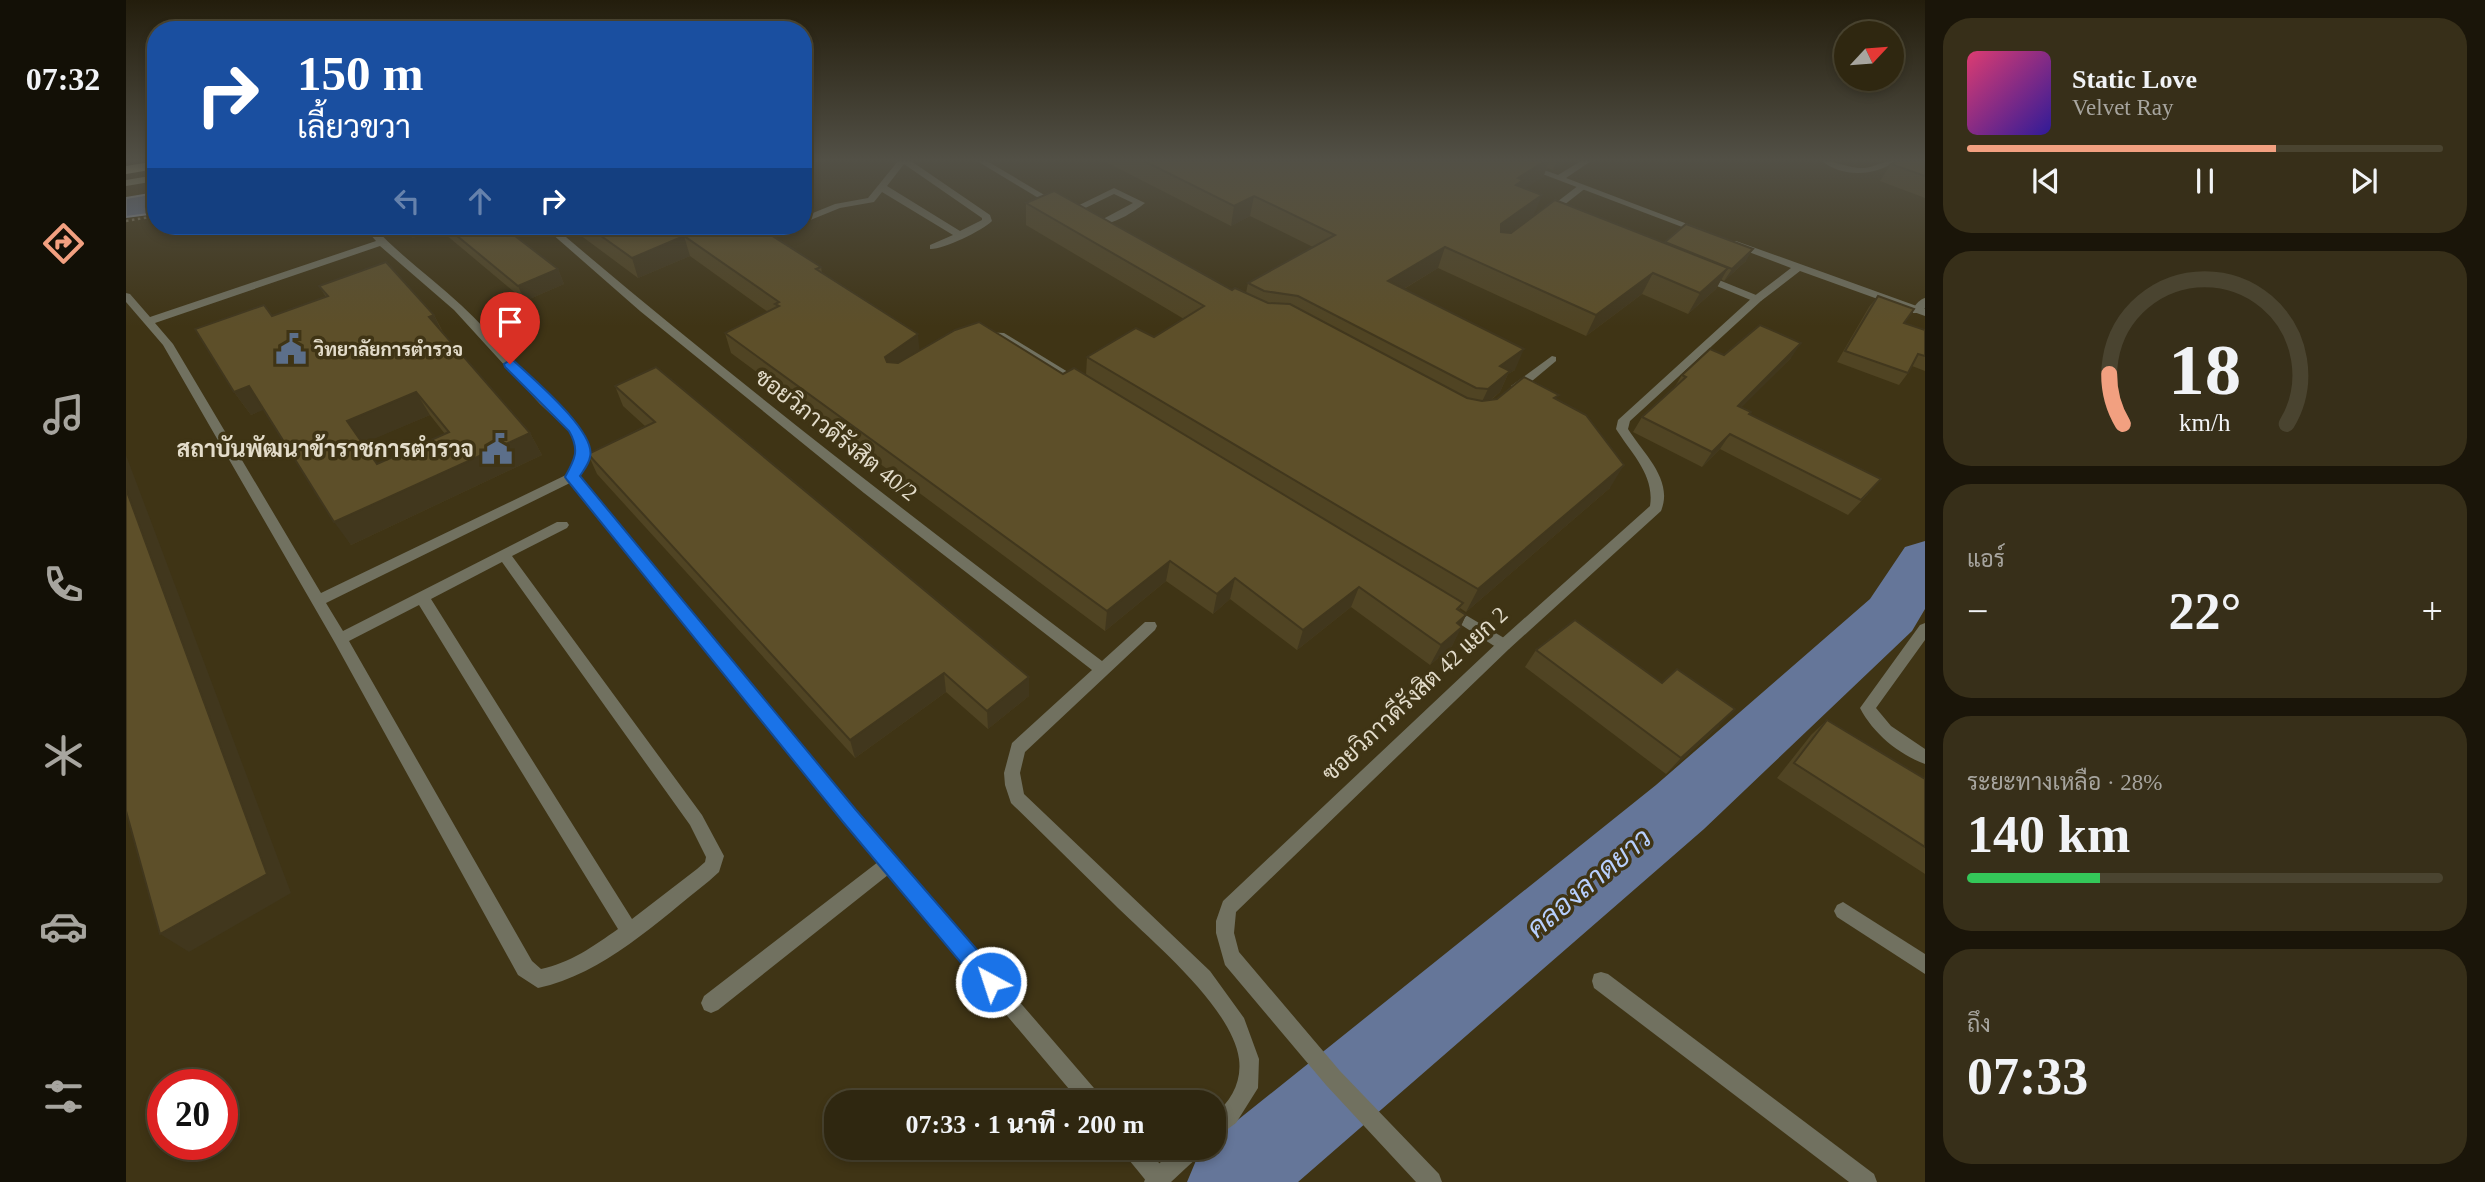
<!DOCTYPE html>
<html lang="th">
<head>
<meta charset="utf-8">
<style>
	:root { --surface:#2f2710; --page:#372f19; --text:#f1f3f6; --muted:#a7a59f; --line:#4a4430; --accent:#f2a080 }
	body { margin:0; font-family:"Times New Roman",Sarabun,serif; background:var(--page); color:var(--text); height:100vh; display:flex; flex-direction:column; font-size:26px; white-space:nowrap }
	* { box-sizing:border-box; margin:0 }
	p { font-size:23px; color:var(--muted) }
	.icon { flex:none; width:38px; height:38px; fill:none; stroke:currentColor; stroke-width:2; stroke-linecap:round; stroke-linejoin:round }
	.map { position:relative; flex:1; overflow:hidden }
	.side { display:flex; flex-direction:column; gap:18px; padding:18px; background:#1a1509; width:560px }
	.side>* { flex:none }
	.guide { position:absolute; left:21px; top:21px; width:665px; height:214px; border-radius:28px; box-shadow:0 4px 10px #0003,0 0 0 2px var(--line); background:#1a4fa0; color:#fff; overflow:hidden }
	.needle { width:46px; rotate:64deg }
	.controls { position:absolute; left:1708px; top:21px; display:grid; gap:14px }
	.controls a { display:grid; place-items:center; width:70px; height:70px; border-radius:50%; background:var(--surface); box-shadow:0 4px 10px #0003,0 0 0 2px var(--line); font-size:35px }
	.speed { position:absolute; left:21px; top:1069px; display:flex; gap:14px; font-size:35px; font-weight:700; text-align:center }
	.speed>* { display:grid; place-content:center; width:91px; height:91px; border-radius:50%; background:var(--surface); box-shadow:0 4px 10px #0003,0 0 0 2px var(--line); line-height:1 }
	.speed .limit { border:10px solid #d22; background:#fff; color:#111 }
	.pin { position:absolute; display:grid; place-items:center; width:60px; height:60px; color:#fff; margin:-72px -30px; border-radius:50% 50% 50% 0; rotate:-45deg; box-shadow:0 0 7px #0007 }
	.pin .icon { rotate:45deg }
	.me { position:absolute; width:77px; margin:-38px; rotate:320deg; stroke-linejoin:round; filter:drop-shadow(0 0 5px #0008) }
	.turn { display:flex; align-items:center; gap:24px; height:147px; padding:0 35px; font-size:32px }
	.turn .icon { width:91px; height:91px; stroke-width:2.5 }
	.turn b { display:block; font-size:49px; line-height:60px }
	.lanes { display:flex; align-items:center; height:66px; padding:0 35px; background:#0003; justify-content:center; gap:35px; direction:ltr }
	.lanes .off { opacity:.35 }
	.big { font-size:52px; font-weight:800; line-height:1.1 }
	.side .widget { flex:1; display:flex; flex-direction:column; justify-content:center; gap:10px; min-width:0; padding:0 24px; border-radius:28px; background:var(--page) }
	.side .dial { align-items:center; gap:0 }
	.dial svg { height:182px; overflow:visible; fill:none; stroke:var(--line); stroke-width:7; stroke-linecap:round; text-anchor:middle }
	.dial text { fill:var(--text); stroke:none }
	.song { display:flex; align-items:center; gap:21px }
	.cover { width:84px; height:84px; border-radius:10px; background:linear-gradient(135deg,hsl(340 70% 55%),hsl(250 70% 35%)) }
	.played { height:7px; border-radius:4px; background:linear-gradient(90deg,var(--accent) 65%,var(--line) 65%) }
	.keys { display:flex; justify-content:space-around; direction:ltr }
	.heat { display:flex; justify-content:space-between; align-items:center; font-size:38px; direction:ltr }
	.charge { height:10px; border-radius:5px; background:linear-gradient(90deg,#34c759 28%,var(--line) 0) }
	.trip { position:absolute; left:698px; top:1090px; width:402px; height:70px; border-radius:28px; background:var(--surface); box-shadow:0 4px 10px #0003,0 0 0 2px var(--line); font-weight:800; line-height:70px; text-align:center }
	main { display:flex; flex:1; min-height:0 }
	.menu { display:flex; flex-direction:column; width:126px; justify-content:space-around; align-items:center; background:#131006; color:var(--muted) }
	.menu .icon { width:49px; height:49px }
	.menu .active { color:var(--accent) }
	.menu b { font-size:32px; color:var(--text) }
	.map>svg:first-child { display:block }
	.water { fill:#657699; stroke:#8b95a8; stroke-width:2 }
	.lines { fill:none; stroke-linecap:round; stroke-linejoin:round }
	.river { fill:#657699; fill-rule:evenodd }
	.path { stroke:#7d745a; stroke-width:2.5; stroke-dasharray:2.5 3.5; stroke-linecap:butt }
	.lane { fill:#717160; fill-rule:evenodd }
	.street { fill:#717160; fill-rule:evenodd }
	.secondary { fill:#929276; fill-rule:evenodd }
	.highway { fill:#c3c297; fill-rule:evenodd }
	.wall { fill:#504423; fill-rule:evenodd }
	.shaded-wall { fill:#41371d }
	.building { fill:#5d4f29; stroke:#41371d; stroke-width:2; fill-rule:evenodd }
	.route { fill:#1a73e8; stroke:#114b97; stroke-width:2 }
	.labels { text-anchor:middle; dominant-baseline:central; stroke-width:7; stroke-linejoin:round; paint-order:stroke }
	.far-poi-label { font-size:19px; font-weight:bold; fill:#e3dcca; stroke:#3f3415; text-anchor:start }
	.street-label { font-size:23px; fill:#e3dcca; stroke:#3f3415 }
	.poi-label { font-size:23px; font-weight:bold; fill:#e3dcca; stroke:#3f3415; text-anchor:end }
	.near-water-label { font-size:28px; font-style:italic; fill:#b7cffd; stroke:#3f3415 }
</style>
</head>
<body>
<main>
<nav class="menu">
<b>07:32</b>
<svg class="icon active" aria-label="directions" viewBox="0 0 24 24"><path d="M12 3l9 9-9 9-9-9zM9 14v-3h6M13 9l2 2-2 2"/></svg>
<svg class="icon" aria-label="music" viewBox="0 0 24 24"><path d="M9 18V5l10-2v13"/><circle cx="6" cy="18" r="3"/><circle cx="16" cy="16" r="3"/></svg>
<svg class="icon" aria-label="phone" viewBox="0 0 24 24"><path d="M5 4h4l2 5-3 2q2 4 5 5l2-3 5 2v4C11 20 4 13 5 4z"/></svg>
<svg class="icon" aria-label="climate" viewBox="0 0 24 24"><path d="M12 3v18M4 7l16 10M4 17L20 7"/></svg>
<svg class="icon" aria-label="car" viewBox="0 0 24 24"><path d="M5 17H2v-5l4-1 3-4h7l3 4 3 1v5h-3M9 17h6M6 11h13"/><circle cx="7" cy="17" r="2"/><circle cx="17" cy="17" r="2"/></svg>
<svg class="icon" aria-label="filters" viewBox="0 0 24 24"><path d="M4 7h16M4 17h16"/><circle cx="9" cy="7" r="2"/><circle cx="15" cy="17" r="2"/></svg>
</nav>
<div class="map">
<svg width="1799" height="1182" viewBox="0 0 1799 1182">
	<rect width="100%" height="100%" fill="#3f3415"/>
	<polygon class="water" points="30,193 30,213 0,217 0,198"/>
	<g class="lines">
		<polygon class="river" points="1799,541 1799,609 1786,631 1578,829 1172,1182 1061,1182 1074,1151 1078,1148 1088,1148 1088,1139 1530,785 1744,599 1779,547"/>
		<polyline class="path" points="0,221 30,216"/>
		<g class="lane">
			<path d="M 772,161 L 785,161 L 864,215 L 866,221 C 856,231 816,250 804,249 L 804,245 L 827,235 L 756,192 L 748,202 L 714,208 L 677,223 L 677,217 L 709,204 L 742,198 ZM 778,164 L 856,218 L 856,220 L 834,231 L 761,186 Z"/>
			<polygon points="851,161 861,161 937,206 929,208"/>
			<path d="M 1696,161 C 1710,161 1722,168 1736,168 C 1748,168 1757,160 1769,161 C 1749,177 1715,177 1696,161 Z"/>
			<polygon points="1453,185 1461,187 1424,216 1418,216 1418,212"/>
			<path d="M 988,188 L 1019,203 C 1004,215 976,232 958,222 L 963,219 L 977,219 L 1007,203 L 988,194 L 947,214 L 939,212 Z"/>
			<path d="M 237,226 L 247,226 C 273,255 306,278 335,305 C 365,333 391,365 419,395 C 433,410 455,423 462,443 C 467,456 461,467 453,477 L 729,811 L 974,1095 L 977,1102 L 954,1102 L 762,875 L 592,1010 L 585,1013 L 578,1010 L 575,1003 L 578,996 L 752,862 L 444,483 L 200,603 L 217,631 L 431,522 L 441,522 L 443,525 L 441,528 L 386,556 L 576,815 L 598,856 L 593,872 L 583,881 C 532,921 478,974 412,988 L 392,975 L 209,643 L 37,345 L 0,302 L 0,293 L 4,294 L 24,317 L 250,241 ZM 254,246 L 328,310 L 414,404 L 444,432 L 450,442 L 452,456 L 442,474 L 195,593 L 47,344 L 29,323 ZM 376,562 L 564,825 L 580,857 L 579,862 L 571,869 L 506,919 L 305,599 ZM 293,605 L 492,929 C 468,946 444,963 415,969 L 406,961 L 223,641 Z"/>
			<polygon points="1578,274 1635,297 1636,299 1635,301 1627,301 1574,279 1573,277"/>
			<path d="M 1799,298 L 1799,308 L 1795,313 L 1787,313 C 1785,308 1794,299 1799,298 Z"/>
			<polygon points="858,332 878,333 960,383 958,385 950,385 872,338 854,337 854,333"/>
			<polygon points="1426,356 1430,357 1430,361 1393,392 1385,392 1385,386"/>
			<polygon points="1323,605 1383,641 1385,645 1383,649 1373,649 1318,614 1316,610 1318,606"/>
			<polygon points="996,1148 1020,1148 1040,1171 1041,1182 1021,1182 999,1155"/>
		</g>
		<g class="street">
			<polygon points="1382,161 1393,161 1432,175 1455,161 1465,161 1440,178 1580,231 1572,233"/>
			<path d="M 417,226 L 427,226 C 605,378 790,520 976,661 L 1019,622 L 1029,622 L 1031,626 L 1029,630 L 899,752 L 894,773 L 898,794 L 1084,971 L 1118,1018 L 1133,1059 L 1132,1088 L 1110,1123 L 1088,1139 L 1088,1115 C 1105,1101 1116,1082 1113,1059 C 1106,1008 1028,943 992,908 C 956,873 921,838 885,803 L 879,785 L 878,773 L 886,743 L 966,670 L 738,493 L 514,311 Z"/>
			<path d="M 1610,241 L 1799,309 L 1799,316 L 1674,271 L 1635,301 L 1504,421 L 1502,429 C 1517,453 1548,480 1535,511 L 1383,649 L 1110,912 L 1108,933 L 1113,952 L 1214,1071 L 1313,1174 L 1316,1182 L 1290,1182 L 1200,1085 L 1099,965 L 1090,933 L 1090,921 L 1097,901 L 1373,641 L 1524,506 C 1529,475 1505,453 1490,429 L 1492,420 L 1627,297 L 1665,268 L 1607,246 L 1607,242 Z"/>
			<path d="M 1799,623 L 1799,640 L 1750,708 L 1765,726 L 1799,749 L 1799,764 C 1772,754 1747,733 1734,708 L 1794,625 Z"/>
			<polygon points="1717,902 1799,954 1799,974 1711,917 1708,911 1711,905"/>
			<polygon points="1475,972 1482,974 1748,1174 1751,1182 1723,1182 1468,988 1466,981 1468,974"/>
			<polygon points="1051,1148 1077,1148 1074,1155 1045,1182 1018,1182 1021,1174"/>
		</g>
		<polygon class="secondary" points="30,175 30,181 0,186 0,180"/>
		<polygon class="highway" points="30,161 30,169 0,174 0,166"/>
	</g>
	<g class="wall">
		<polygon points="978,161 1442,161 1427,170 1421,168 1417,177 1399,188 1408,215 1538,243 1539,242 1620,261 1598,281 1595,279 1590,289 1562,314 1516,294 1460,336 1312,268 1278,289 1389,370 1382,374 1374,392 1365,400 1431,400 1484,488 1340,612 1334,608 1333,610 1340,615 1326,646 1304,665 1225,607 1171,650 1104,599 1087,614 1040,581 979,631 605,353 599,333 642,312 564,256 512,278 442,226 631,226 695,267 696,273 793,351 937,374 960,375 961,357 1028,337 1058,319 900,225 900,203 1106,290 1120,293 1122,283 1187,247 1124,216 1105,226"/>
		<polygon points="1799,161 1799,198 1754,181 1765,164"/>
		<polygon points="274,226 376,226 432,269 438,284 399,301 313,229 287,238"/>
		<path d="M 193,286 L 308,315 L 318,334 L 404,433 L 416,455 L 225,545 L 138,409 L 125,415 L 108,392 L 146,316 L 200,297 ZM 304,415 L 319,434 L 251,464 L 237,443 Z"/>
		<polygon points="1752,296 1778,323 1799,330 1799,371 1786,366 1782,373 1773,385 1711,362 1743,307"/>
		<polygon points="1598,355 1665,358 1615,407 1624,415 1742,494 1722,515 1594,449 1576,467 1507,432 1516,417 1548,388 1556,375"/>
		<polygon points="489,386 903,677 903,696 862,729 820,692 729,758 471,474 462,454 519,426 497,406"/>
		<polygon points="1410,650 1593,726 1540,774 1399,667"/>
		<polygon points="1701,720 1799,779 1799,874 1651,778 1685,735"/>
	</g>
	<g class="shaded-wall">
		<polygon points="1419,161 1423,161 1417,177 1392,193 1389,200 1392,178"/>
		<polygon points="1431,161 1442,161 1427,170"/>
		<polygon points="1416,195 1408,215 1367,245 1375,224"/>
		<polygon points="1128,196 1124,216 1105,226 1108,206"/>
		<polygon points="281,226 311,226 313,229 287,238"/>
		<polygon points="558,236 564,256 512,278 506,258"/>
		<polygon points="1319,247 1312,268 1256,302 1262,281"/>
		<polygon points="1627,249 1620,261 1598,281 1606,269"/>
		<polygon points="1602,268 1590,289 1562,314 1574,293"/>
		<polygon points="432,269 438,284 399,301 392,286"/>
		<polygon points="1527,273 1516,294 1460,336 1470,315"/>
		<polygon points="308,315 319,338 303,317"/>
		<polygon points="792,334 794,355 761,377 759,357"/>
		<polygon points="1675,343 1665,358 1602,421 1612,406"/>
		<polygon points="1398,349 1389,370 1382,374 1374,392 1352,410 1362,389 1374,366"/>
		<polygon points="123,386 140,409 125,415 108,392"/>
		<polygon points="290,392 304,415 236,444 221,421"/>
		<polygon points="404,433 416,455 225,545 208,522"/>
		<polygon points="1604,434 1594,449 1576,467 1586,452"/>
		<polygon points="0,455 165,893 63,952 34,934 0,489"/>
		<polygon points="1498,465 1484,488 1340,612 1352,589"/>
		<polygon points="1044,561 1040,581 979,631 981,611"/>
		<polygon points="1109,578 1104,599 1087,614 1091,594"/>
		<polygon points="1233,587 1225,607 1171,650 1177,630"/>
		<polygon points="1340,615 1333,630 1336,627 1326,646 1304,665 1315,645 1331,623"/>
		<polygon points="818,673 820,692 729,758 724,740"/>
		<polygon points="903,677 903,696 862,729 861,711"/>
		<polygon points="1609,709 1593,726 1540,774 1555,758"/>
	</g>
	<g class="building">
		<polygon points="1018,161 1419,161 1392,178 1397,180 1390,185 1416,195 1375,224 1375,232 1385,233 1429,200 1602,268 1574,293 1527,273 1470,315 1319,247 1262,281 1398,349 1374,366 1384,371 1362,389 1350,388 1172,296 1138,291 1122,283 1209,235 1128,196 1108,206"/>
		<polygon points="1771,161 1799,161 1799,176 1765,164"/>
		<polygon points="928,191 1106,290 1109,288 1142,303 1164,304 1341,398 1356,401 1371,399 1398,377 1433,395 1428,398 1460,415 1498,465 1352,589 961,357 1010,328 1028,337 1078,306 900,203"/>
		<polygon points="1560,224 1627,249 1606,269 1539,242"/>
		<polygon points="319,226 376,226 432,269 392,286"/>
		<polygon points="461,226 631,226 695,267 690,269 792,334 759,357 761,362 772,363 829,330 853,322 937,374 948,368 1337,603 1331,609 1340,615 1331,623 1336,627 1315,645 1233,587 1177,630 1109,578 1091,594 1044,561 981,611 599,333 653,306 649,304 653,302 558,236 506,258"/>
		<path d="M 260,262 L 308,315 L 303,317 L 404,433 L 208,522 L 123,386 L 108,392 L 69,329 L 138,305 L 146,316 L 202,296 L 193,286 ZM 290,392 L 323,432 L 251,464 L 221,421 Z"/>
		<polygon points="1752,296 1788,309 1778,323 1799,330 1799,356 1792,354 1782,373 1719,351"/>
		<polygon points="1634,325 1675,343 1612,406 1625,412 1623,414 1755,479 1735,500 1604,434 1586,452 1516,417 1560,377 1556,375 1584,349 1598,355"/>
		<polygon points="530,367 903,677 861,711 818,673 724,740 462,454 529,422 489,386"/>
		<polygon points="0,489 141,874 34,934 0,811"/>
		<polygon points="1449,620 1536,683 1551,669 1609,709 1555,758 1410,650"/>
		<polygon points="1701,720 1799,779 1799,847 1668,763"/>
	</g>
	<linearGradient id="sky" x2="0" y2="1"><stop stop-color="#231d0c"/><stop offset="0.49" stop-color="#525046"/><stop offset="1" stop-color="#525046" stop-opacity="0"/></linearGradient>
	<rect width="1799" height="326" fill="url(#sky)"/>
	<path class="route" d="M 384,360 L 388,361 C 406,378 471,432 464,457 C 463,464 457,471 454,476 L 730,810 L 872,974 L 875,982 L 872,989 L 865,993 L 857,989 L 717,822 L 441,480 L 439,477 C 449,459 454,450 443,431 L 379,367 L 378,364 Z"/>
	<defs>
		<symbol id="civic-bare" viewBox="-9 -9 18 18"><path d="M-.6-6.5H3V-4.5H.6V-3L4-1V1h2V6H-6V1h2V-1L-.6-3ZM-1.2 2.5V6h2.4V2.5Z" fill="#5c6f8a" stroke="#3f3415" stroke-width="2.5" paint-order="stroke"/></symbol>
	</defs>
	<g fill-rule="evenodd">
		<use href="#civic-bare" x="143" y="327" width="44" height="44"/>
		<use href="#civic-bare" x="349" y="427" width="44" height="44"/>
	</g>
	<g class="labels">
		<g class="far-poi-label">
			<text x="188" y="349">วิทยาลัยการตำรวจ</text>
		</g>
		<g class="street-label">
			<text transform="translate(710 435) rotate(38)">ซอยวิภาวดีรังสิต 40/2</text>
			<text transform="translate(1289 694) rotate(-43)">ซอยวิภาวดีรังสิต 42 แยก 2</text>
		</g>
		<g class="poi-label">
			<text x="348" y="449">สถาบันพัฒนาข้าราชการตำรวจ</text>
		</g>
		<g class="near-water-label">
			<text transform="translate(1463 883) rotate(-40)">คลองลาดยาว</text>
		</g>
	</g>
</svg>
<div class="controls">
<a><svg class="needle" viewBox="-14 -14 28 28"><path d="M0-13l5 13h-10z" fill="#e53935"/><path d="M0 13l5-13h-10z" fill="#a7a59f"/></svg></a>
</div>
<div class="speed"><div class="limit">20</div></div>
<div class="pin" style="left:384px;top:364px;background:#d93025"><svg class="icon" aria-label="arrive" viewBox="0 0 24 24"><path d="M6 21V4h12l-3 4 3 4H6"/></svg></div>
<svg class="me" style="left:865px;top:982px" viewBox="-20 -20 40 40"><circle r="17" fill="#1a73e8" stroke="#fff" stroke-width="3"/><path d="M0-11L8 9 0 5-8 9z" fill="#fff"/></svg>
<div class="trip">07:33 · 1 นาที · 200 m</div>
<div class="guide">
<div class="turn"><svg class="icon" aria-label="right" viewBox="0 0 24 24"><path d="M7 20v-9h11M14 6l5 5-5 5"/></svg><div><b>150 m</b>เลี้ยวขวา</div></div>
<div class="lanes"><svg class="icon off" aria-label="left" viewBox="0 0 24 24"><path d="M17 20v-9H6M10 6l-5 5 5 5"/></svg><svg class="icon off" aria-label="ahead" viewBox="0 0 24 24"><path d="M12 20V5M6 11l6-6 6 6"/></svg><svg class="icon" aria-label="right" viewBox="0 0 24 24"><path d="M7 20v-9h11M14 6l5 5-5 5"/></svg></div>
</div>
</div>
<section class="side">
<div class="widget">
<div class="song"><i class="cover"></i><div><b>Static Love</b><p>Velvet Ray</p></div></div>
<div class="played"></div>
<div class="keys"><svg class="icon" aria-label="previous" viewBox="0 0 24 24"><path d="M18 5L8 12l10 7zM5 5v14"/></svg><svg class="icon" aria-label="pause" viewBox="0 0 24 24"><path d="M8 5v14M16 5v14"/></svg><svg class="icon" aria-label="next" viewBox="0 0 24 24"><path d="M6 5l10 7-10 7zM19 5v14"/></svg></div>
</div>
<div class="widget dial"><svg viewBox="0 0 100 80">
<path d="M14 69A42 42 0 1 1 86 69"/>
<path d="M14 69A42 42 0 0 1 8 47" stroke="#f2a080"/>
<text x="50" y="56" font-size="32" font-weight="700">18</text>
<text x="50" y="72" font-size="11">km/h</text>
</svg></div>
<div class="widget"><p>แอร์</p>
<div class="heat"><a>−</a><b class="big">22°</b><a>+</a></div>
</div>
<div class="widget"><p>ระยะทางเหลือ · 28%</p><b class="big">140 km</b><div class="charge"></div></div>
<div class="widget"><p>ถึง</p><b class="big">07:33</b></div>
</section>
</main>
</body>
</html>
